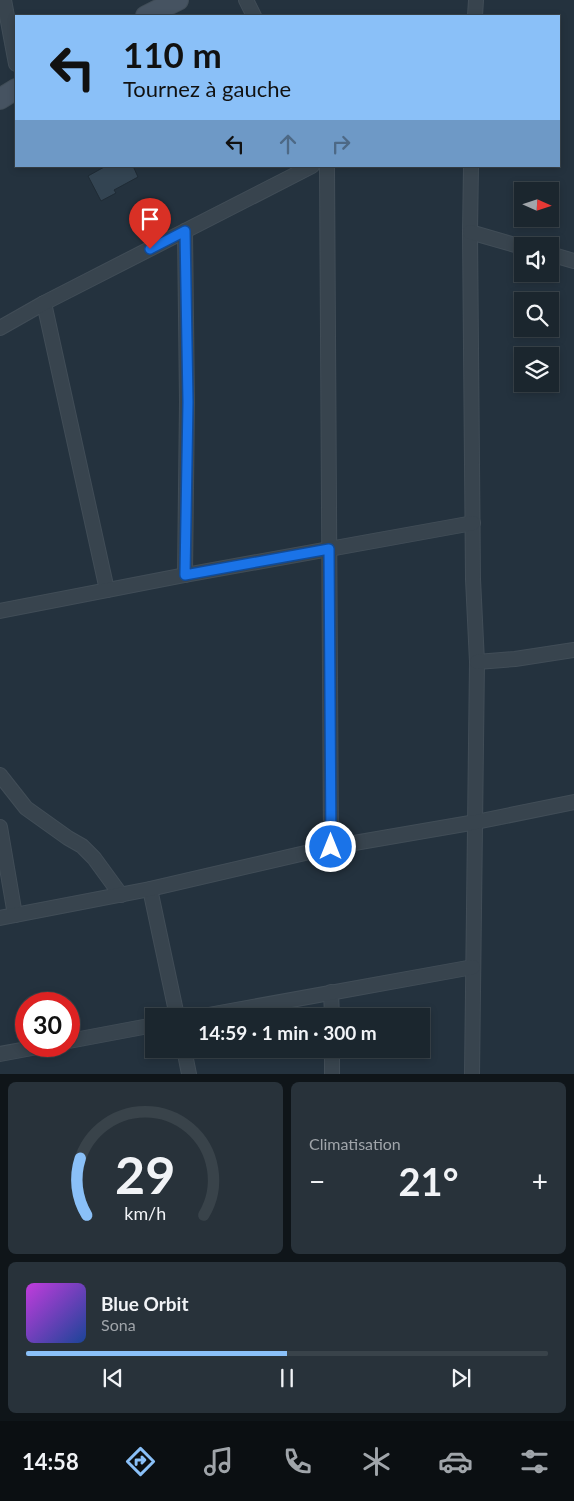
<!DOCTYPE html>
<html lang="fr">
<head>
<meta charset="utf-8">
<style>
	:root { --surface:#1b262e; --page:#28323a; --text:#f1f3f6; --muted:#a0a5aa; --line:#39434a; --accent:#8ac0f8 }
	body { margin:0; font-family:Lato,sans-serif; background:var(--page); color:var(--text); height:100vh; display:flex; flex-direction:column; font-size:19px; white-space:nowrap }
	* { box-sizing:border-box; margin:0 }
	p { font-size:16px; color:var(--muted) }
	.icon { flex:none; width:28px; height:28px; fill:none; stroke:currentColor; stroke-width:2; stroke-linecap:round; stroke-linejoin:round }
	.map { position:relative; height:1074px; overflow:hidden }
	.panel { display:flex; flex-direction:column; gap:8px; padding:8px; background:#0f1519; flex:1 }
	.panel>* { flex:none }
	.hud { position:absolute; left:15px; top:15px; width:545px; height:152px; border-radius:0px; box-shadow:0 2px 8px #0003,0 0 0 1px var(--line); background:#8ac0f8; color:#111; overflow:hidden }
	.needle { width:32px; rotate:93deg }
	.controls { position:absolute; left:514px; top:182px; display:grid; gap:10px }
	.controls a { display:grid; place-items:center; width:45px; height:45px; border-radius:0px; background:var(--surface); box-shadow:0 2px 8px #0003,0 0 0 1px var(--line); font-size:25px }
	.speed { position:absolute; left:15px; top:992px; display:flex; gap:10px; font-size:25px; font-weight:700; text-align:center }
	.speed>* { display:grid; place-content:center; width:65px; height:65px; border-radius:50%; background:var(--surface); box-shadow:0 2px 8px #0003,0 0 0 1px var(--line); line-height:1 }
	.speed .limit { border:8px solid #d22; background:#fff; color:#111 }
	.pin { position:absolute; display:grid; place-items:center; width:42px; height:42px; color:#fff; margin:-51px -21px; border-radius:50% 50% 50% 0; rotate:-45deg; box-shadow:0 0 5px #0007 }
	.pin .icon { rotate:45deg }
	.me { position:absolute; width:55px; margin:-28px; rotate:0deg; stroke-linejoin:round; filter:drop-shadow(0 0 4px #0008) }
	.turn { display:flex; align-items:center; gap:18px; height:105px; padding:0 25px; font-size:22px }
	.turn .icon { width:65px; height:65px; stroke-width:2.5 }
	.turn b { display:block; font-size:35px; line-height:42px }
	.lanes { display:flex; align-items:center; height:48px; padding:0 25px; background:#0003; justify-content:center; gap:25px; direction:ltr }
	.lanes .off { opacity:.35 }
	.big { font-size:38px; font-weight:700; line-height:1.1 }
	.panel .widget { flex:1; display:flex; flex-direction:column; justify-content:center; gap:8px; min-width:0; padding:0 18px; border-radius:8px; background:var(--page) }
	.panel .dial { align-items:center; gap:0 }
	.dial svg { height:130px; overflow:visible; fill:none; stroke:var(--line); stroke-width:7; stroke-linecap:round; text-anchor:middle }
	.dial text { fill:var(--text); stroke:none }
	.song { display:flex; align-items:center; gap:15px }
	.cover { width:60px; height:60px; border-radius:8px; background:linear-gradient(135deg,hsl(290 70% 55%),hsl(220 70% 35%)) }
	.played { height:5px; border-radius:2px; background:linear-gradient(90deg,var(--accent) 50%,var(--line) 50%) }
	.keys { display:flex; justify-content:space-around; direction:ltr }
	.heat { display:flex; justify-content:space-between; align-items:center; font-size:28px; direction:ltr }
	.panel .tiles { flex:1; display:grid; gap:8px; grid-template-columns:1fr 1fr }
	.widget:last-child { grid-column:span 2 }
	.trip { position:absolute; left:145px; top:1008px; width:285px; height:50px; border-radius:0px; background:var(--surface); box-shadow:0 2px 8px #0003,0 0 0 1px var(--line); font-weight:700; line-height:50px; text-align:center }
	.dock { display:flex; height:80px; justify-content:space-around; align-items:center; background:#0b0f12; color:var(--muted) }
	.dock .icon { width:35px; height:35px }
	.dock .on { color:var(--accent) }
	.dock b { font-size:22px; color:var(--text) }
	.map>svg:first-child { display:block }
	.building { fill:#334452; stroke:#1f2b35 }
	.lines { fill:none; stroke-linecap:round; stroke-linejoin:round }
	.street-casing { stroke:#414d57; stroke-width:16 }
	.secondary-casing { stroke:#414d57; stroke-width:22 }
	.street { stroke:#38444e; stroke-width:14 }
	.secondary { stroke:#465361; stroke-width:20 }
	.route-casing { stroke:#114b97; stroke-width:12 }
	.route { stroke:#1a73e8; stroke-width:9 }
</style>
</head>
<body>
<div class="map">
<svg width="574" height="1074" viewBox="0 0 574 1074">
	<rect width="100%" height="100%" fill="#24323e"/>
	<polygon class="building" points="106,166 133,166 138,177 114,190 116,193 101,201 88,176"/>
	<g class="lines">
		<defs>
			<g id="street">
				<polyline points="4,0 16,64"/>
				<polyline points="246,0 254,16"/>
				<polyline points="475,16 476,0"/>
				<polyline points="327,166 331,847"/>
				<polyline points="471,166 470,232 473,579 477,662 472,1074"/>
				<polyline points="185,231 187,402 185,575"/>
				<polyline points="470,232 522,247"/>
				<polyline points="550,254 574,261"/>
				<polyline points="44,303 107,590"/>
				<polyline points="0,328 44,303 312,166"/>
				<polyline points="0,611 185,575 473,523"/>
				<polyline points="477,662 515,659 574,650"/>
				<polyline points="0,775 26,808 68,838 82,846 94,858 121,895"/>
				<polyline points="0,827 15,915"/>
				<polyline points="150,889 177,1016"/>
				<polyline points="0,918 150,889 331,847 476,822 574,802"/>
				<polyline points="331,992 332,1016"/>
				<polyline points="203,1016 473,967"/>
				<polyline points="69,1041 154,1025"/>
				<polyline points="184,1049 189,1074"/>
				<polyline points="332,1049 332,1074"/>
				<polyline points="0,1054 43,1046"/>
			</g>
			<g id="secondary">
				<polyline points="146,16 178,0"/>
				<polyline points="0,99 16,89"/>
			</g>
		</defs>
		<use href="#street" class="street-casing"/>
		<use href="#secondary" class="secondary-casing"/>
		<use href="#street" class="street"/>
		<use href="#secondary" class="secondary"/>
	</g>
	<g class="lines">
		<defs>
			<polyline id="route" points="150,249 185,231 188,402 185,575 329,549 331,847"/>
		</defs>
		<use href="#route" class="route-casing"/>
		<use href="#route" class="route"/>
	</g>
</svg>
<div class="controls">
<a><svg class="needle" viewBox="-14 -14 28 28"><path d="M0-13l5 13h-10z" fill="#e53935"/><path d="M0 13l5-13h-10z" fill="#a0a5aa"/></svg></a>
<a><svg class="icon" aria-label="sound" viewBox="0 0 24 24"><path d="M4 9h4l5-4v14l-5-4H4zM17 9q2 3 0 6"/></svg></a>
<a><svg class="icon" aria-label="search" viewBox="0 0 24 24"><circle cx="10" cy="10" r="6"/><path d="M15 15l6 6"/></svg></a>
<a><svg class="icon" aria-label="layers" viewBox="0 0 24 24"><path d="M12 4l9 5-9 5-9-5zM3 14l9 5 9-5"/></svg></a>
</div>
<div class="speed"><div class="limit">30</div></div>
<div class="pin" style="left:150px;top:249px;background:#d93025"><svg class="icon" aria-label="arrive" viewBox="0 0 24 24"><path d="M6 21V4h12l-3 4 3 4H6"/></svg></div>
<svg class="me" style="left:331px;top:847px" viewBox="-20 -20 40 40"><circle r="17" fill="#1a73e8" stroke="#fff" stroke-width="3"/><path d="M0-11L8 9 0 5-8 9z" fill="#fff"/></svg>
<div class="trip">14:59 · 1 min · 300 m</div>
<div class="hud">
<div class="turn"><svg class="icon" aria-label="left" viewBox="0 0 24 24"><path d="M17 20v-9H6M10 6l-5 5 5 5"/></svg><div><b>110 m</b>Tournez à gauche</div></div>
<div class="lanes"><svg class="icon" aria-label="left" viewBox="0 0 24 24"><path d="M17 20v-9H6M10 6l-5 5 5 5"/></svg><svg class="icon off" aria-label="ahead" viewBox="0 0 24 24"><path d="M12 20V5M6 11l6-6 6 6"/></svg><svg class="icon off" aria-label="right" viewBox="0 0 24 24"><path d="M7 20v-9h11M14 6l5 5-5 5"/></svg></div>
</div>
</div>
<section class="panel">
<div class="tiles">
<div class="widget dial"><svg viewBox="0 0 100 80">
<path d="M14 69A42 42 0 1 1 86 69"/>
<path d="M14 69A42 42 0 0 1 10 34" stroke="#8ac0f8"/>
<text x="50" y="56" font-size="32" font-weight="700">29</text>
<text x="50" y="72" font-size="11">km/h</text>
</svg></div>
<div class="widget"><p>Climatisation</p>
<div class="heat"><a>−</a><b class="big">21°</b><a>+</a></div>
</div>
<div class="widget">
<div class="song"><i class="cover"></i><div><b>Blue Orbit</b><p>Sona</p></div></div>
<div class="played"></div>
<div class="keys"><svg class="icon" aria-label="previous" viewBox="0 0 24 24"><path d="M18 5L8 12l10 7zM5 5v14"/></svg><svg class="icon" aria-label="pause" viewBox="0 0 24 24"><path d="M8 5v14M16 5v14"/></svg><svg class="icon" aria-label="next" viewBox="0 0 24 24"><path d="M6 5l10 7-10 7zM19 5v14"/></svg></div>
</div>
</div>
</section>
<nav class="dock">
<b>14:58</b>
<svg class="icon on" aria-label="directions" viewBox="0 0 24 24"><path d="M12 3l9 9-9 9-9-9zM9 14v-3h6M13 9l2 2-2 2"/></svg>
<svg class="icon" aria-label="music" viewBox="0 0 24 24"><path d="M9 18V5l10-2v13"/><circle cx="6" cy="18" r="3"/><circle cx="16" cy="16" r="3"/></svg>
<svg class="icon" aria-label="phone" viewBox="0 0 24 24"><path d="M5 4h4l2 5-3 2q2 4 5 5l2-3 5 2v4C11 20 4 13 5 4z"/></svg>
<svg class="icon" aria-label="climate" viewBox="0 0 24 24"><path d="M12 3v18M4 7l16 10M4 17L20 7"/></svg>
<svg class="icon" aria-label="car" viewBox="0 0 24 24"><path d="M5 17H2v-5l4-1 3-4h7l3 4 3 1v5h-3M9 17h6M6 11h13"/><circle cx="7" cy="17" r="2"/><circle cx="17" cy="17" r="2"/></svg>
<svg class="icon" aria-label="filters" viewBox="0 0 24 24"><path d="M4 7h16M4 17h16"/><circle cx="9" cy="7" r="2"/><circle cx="15" cy="17" r="2"/></svg>
</nav>
</body>
</html>
